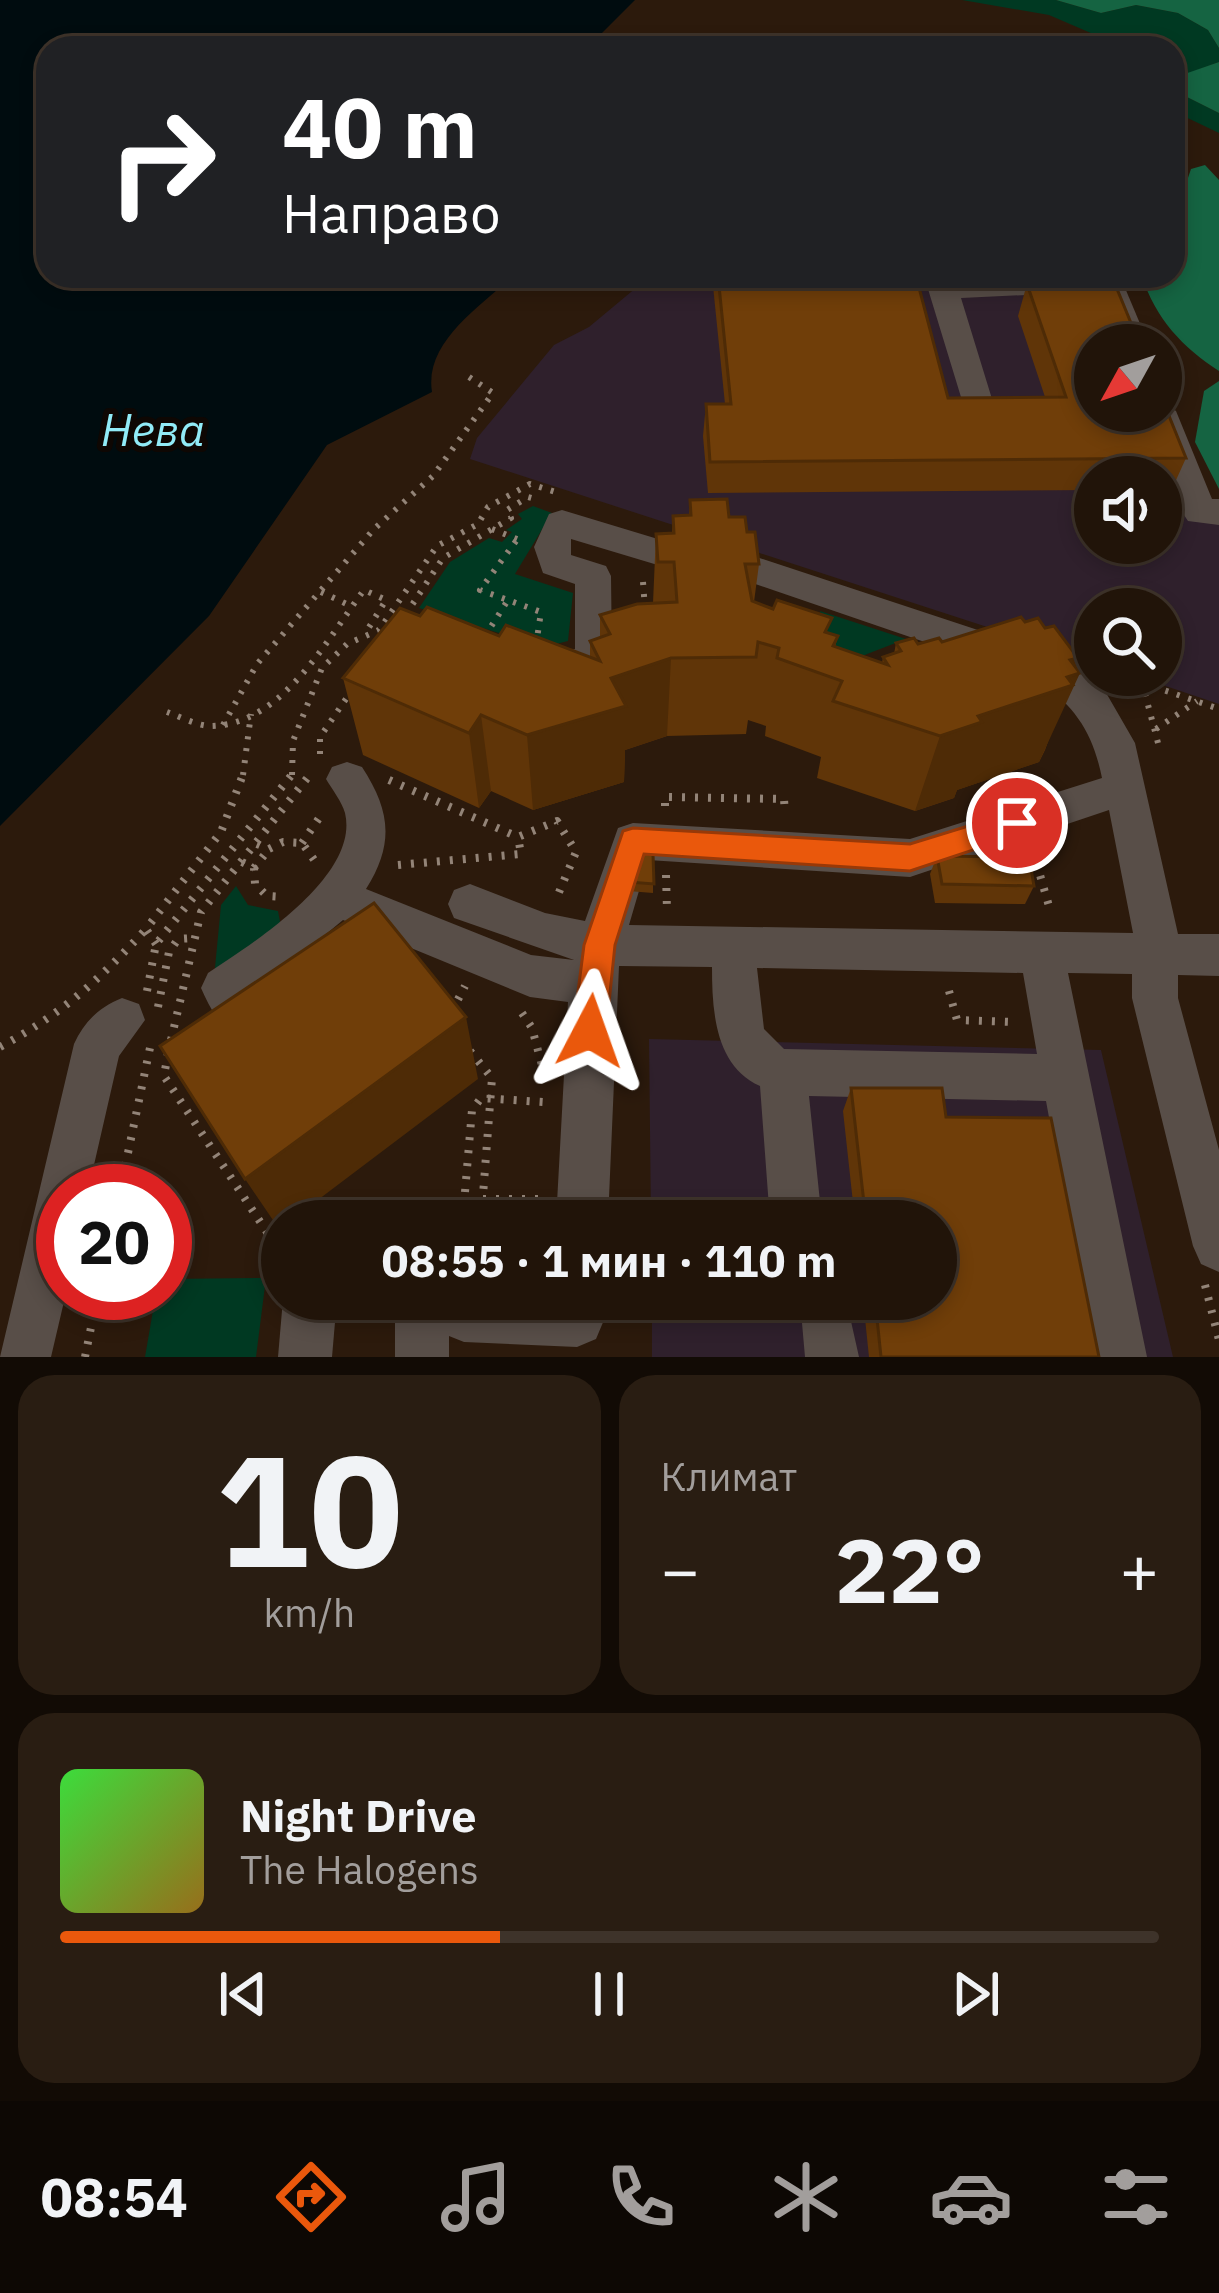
<!DOCTYPE html>
<html lang="ru">
<head>
<meta charset="utf-8">
<style>
	:root { --surface:#211409; --page:#291d12; --text:#f1f3f6; --muted:#a29e9c; --line:#3e332a; --accent:#ea580c }
	body { margin:0; font-family:"IBM Plex Sans",sans-serif; background:var(--page); color:var(--text); height:100vh; display:flex; flex-direction:column; font-size:45px; white-space:nowrap }
	* { box-sizing:border-box; margin:0 }
	p { font-size:39px; color:var(--muted) }
	.icon { flex:none; width:66px; height:66px; fill:none; stroke:currentColor; stroke-width:2; stroke-linecap:round; stroke-linejoin:round }
	.map { position:relative; height:1357px; overflow:hidden }
	.drawer { display:flex; flex-direction:column; gap:18px; padding:18px; background:#120b05; flex:1 }
	.drawer>* { flex:none }
	.banner { position:absolute; left:36px; top:36px; width:1149px; height:252px; border-radius:36px; box-shadow:0 6px 18px #0003,0 0 0 3px var(--line); background:#202124; color:#fff; overflow:hidden }
	.needle { width:78px; rotate:230deg }
	.controls { position:absolute; left:1074px; top:324px; display:grid; gap:24px }
	.controls a { display:grid; place-items:center; width:108px; height:108px; border-radius:50%; background:var(--surface); box-shadow:0 6px 18px #0003,0 0 0 3px var(--line); font-size:60px }
	.speed { position:absolute; left:36px; top:1164px; display:flex; gap:24px; font-size:60px; font-weight:700; text-align:center }
	.speed>* { display:grid; place-content:center; width:156px; height:156px; border-radius:50%; background:var(--surface); box-shadow:0 6px 18px #0003,0 0 0 3px var(--line); line-height:1 }
	.speed .limit { border:18px solid #d22; background:#fff; color:#111 }
	.pin { position:absolute; display:grid; place-items:center; width:102px; height:102px; color:#fff; margin:-51px; border:6px solid #fff; border-radius:50%; box-shadow:0 3px 12px #0007 }
	.me { position:absolute; width:132px; margin:-66px; rotate:4deg; stroke-linejoin:round; filter:drop-shadow(0 0 9px #0008) }
	.turn { display:flex; align-items:center; gap:42px; height:252px; padding:0 48px; font-size:54px }
	.turn .icon { width:156px; height:156px; stroke-width:2.5 }
	.turn b { display:block; font-size:84px; line-height:102px }
	.big { font-size:90px; font-weight:700; line-height:1.1 }
	.drawer .card { flex:1; display:flex; flex-direction:column; justify-content:center; gap:18px; min-width:0; padding:0 42px; border-radius:36px; background:var(--page) }
	.drawer .dial { align-items:center; gap:0 }
	.dial b { font-size:156px; line-height:1 }
	.song { display:flex; align-items:center; gap:36px }
	.cover { width:144px; height:144px; border-radius:18px; background:linear-gradient(135deg,hsl(120 70% 55%),hsl(40 70% 35%)) }
	.played { height:12px; border-radius:6px; background:linear-gradient(90deg,var(--accent) 40%,var(--line) 40%) }
	.keys { display:flex; justify-content:space-around; direction:ltr }
	.heat { display:flex; justify-content:space-between; align-items:center; font-size:66px; direction:ltr }
	.drawer .tiles { flex:1; display:grid; gap:18px; grid-template-columns:1fr 1fr }
	.card:last-child { grid-column:span 2 }
	.trip { position:absolute; left:261px; top:1200px; width:696px; height:120px; border-radius:60px; background:var(--surface); box-shadow:0 6px 18px #0003,0 0 0 3px var(--line); font-weight:700; line-height:120px; text-align:center }
	.tab-bar { display:flex; height:192px; justify-content:space-around; align-items:center; background:#0d0804; color:var(--muted) }
	.tab-bar .icon { width:84px; height:84px }
	.tab-bar .current { color:var(--accent) }
	.tab-bar b { font-size:54px; color:var(--text) }
	.map>svg:first-child { display:block }
	.education { fill:#2f202c; fill-rule:evenodd }
	.green { fill:#003922 }
	.forest { fill:#156442 }
	.water { fill:#000c0f }
	.lines { fill:none; stroke-linecap:round; stroke-linejoin:round }
	.path-far1 { stroke:#938478; stroke-width:6; stroke-dasharray:3 9; stroke-linecap:butt }
	.path { stroke:#938478; stroke-width:8; stroke-dasharray:3 10; stroke-linecap:butt }
	.minor { fill:#584e48; fill-rule:evenodd }
	.wall { fill:#603508 }
	.shaded-wall { fill:#4e2b06 }
	.building { fill:#703e09; stroke:#4e2b06; stroke-width:3 }
	.route { fill:#ea580c; stroke:#983908; stroke-width:3 }
	.labels { text-anchor:middle; dominant-baseline:central; stroke-width:12; stroke-linejoin:round; paint-order:stroke }
	.water-label { font-size:45px; font-style:italic; fill:#91ebf7; stroke:#0e0703 }
</style>
</head>
<body>
<div class="map">
<svg width="1219" height="1357" viewBox="0 0 1219 1357">
	<rect width="100%" height="100%" fill="#2c1a0c"/>
	<g class="education">
		<path d="M 642,276 L 1119,276 L 1095,345 L 1095,411 L 1161,411 L 1161,378 L 1219,518 L 1219,704 L 1133,675 L 1161,675 L 1161,609 L 1095,609 L 1095,662 L 470,459 L 477,438 L 554,345 L 589,327 L 637,287 ZM 1095,477 L 1161,477 L 1161,543 L 1095,543 Z"/>
		<polygon points="649,1039 1101,1050 1173,1357 652,1357 652,1299 936,1299 936,1221 651,1221"/>
	</g>
	<g class="green">
		<polygon points="962,0 1056,0 1101,13 1136,5 1178,13 1208,30 1219,48 1219,62 1176,78 1185,96 1219,113 1219,133 1173,111 1173,48 1103,48 1107,40 1049,15"/>
		<polygon points="533,506 552,513 515,574 573,593 568,641 544,647 419,608 450,562 489,538 502,542 512,532 506,530 522,519 518,514"/>
		<polygon points="820,611 906,639 849,661 828,654"/>
		<polygon points="236,886 248,905 278,911 282,932 214,978 221,905"/>
		<polygon points="266,1278 256,1357 145,1357 156,1293 165,1293 165,1279"/>
	</g>
	<g class="forest">
		<polygon points="1056,0 1219,0 1219,48 1208,30 1178,13 1136,5 1101,13"/>
		<polygon points="1219,62 1219,113 1185,96 1176,77"/>
		<path d="M 1205,165 L 1219,180 L 1219,371 C 1183,348 1155,318 1142,276 L 1173,276 L 1173,222 L 1191,169 Z"/>
		<polygon points="1219,381 1219,489 1195,442 1204,391"/>
	</g>
	<path class="water" d="M 0,0 L 635,0 L 587,48 L 48,48 L 48,276 L 513,276 C 480,307 424,342 432,392 L 327,445 L 209,616 L 0,826 Z"/>
	<g class="lines">
		<g class="path-far1">
			<polyline points="492,529 522,541"/>
			<polyline points="516,541 480,590 541,612 536,645"/>
			<polyline points="643,582 645,609"/>
			<polyline points="321,592 351,606"/>
			<polyline points="406,614 443,558 511,518 507,510 528,497 539,500"/>
			<polyline points="485,636 508,600"/>
			<polyline points="1120,675 1219,709"/>
			<polyline points="1142,682 1158,743 1153,743"/>
			<path d="M 167,712 C 181,717 197,726 212,726 C 283,724 327,639 364,590 L 386,600 L 366,632"/>
			<polyline points="223,725 257,664 374,529 433,476 493,393 469,377"/>
			<polyline points="1156,729 1197,701"/>
			<polyline points="320,754 320,737 350,693"/>
			<polyline points="243,775 251,714"/>
			<polyline points="292,775 293,741 322,668 347,644 379,630 437,546 478,524 488,507 530,484 559,493"/>
		</g>
		<g class="path">
			<polyline points="389,780 518,837"/>
			<polyline points="665,806 665,797 784,799 785,814"/>
			<polyline points="302,843 324,811"/>
			<polyline points="257,844 269,849 283,842 302,843 315,861"/>
			<polyline points="1033,851 1051,913"/>
			<polyline points="242,862 254,868 255,884 267,896 283,897"/>
			<polyline points="398,865 521,854 518,837 557,821 576,852 557,897"/>
			<polyline points="254,868 269,849"/>
			<polyline points="666,875 667,910"/>
			<polyline points="156,944 146,929 221,832 244,772"/>
			<polyline points="147,991 156,944 294,772"/>
			<polyline points="949,991 957,1020 1014,1022"/>
			<polyline points="158,1007 169,952 178,939 193,938"/>
			<polyline points="452,1011 465,986"/>
			<polyline points="522,1013 532,1028 544,1073"/>
			<polyline points="171,1040 201,912 312,772"/>
			<path d="M 0,1047 C 63,1013 98,981 146,929"/>
			<polyline points="470,1051 492,1078 481,1221"/>
			<polyline points="168,1053 164,1076 282,1255"/>
			<polyline points="120,1191 151,1043"/>
			<polyline points="465,1192 472,1110 481,1098 543,1102"/>
			<polyline points="483,1199 538,1199"/>
			<polyline points="1205,1285 1219,1340"/>
			<polyline points="85,1357 98,1293"/>
		</g>
		<g class="minor">
			<polygon points="1090,276 1120,276 1149,345 1117,345"/>
			<polygon points="1079,277 1094,286 1090,292 961,298 996,412 980,423 968,420 928,289 932,283"/>
			<polygon points="1161,400 1176,411 1212,499 1219,499 1219,525 1188,521 1182,512 1144,411 1161,411"/>
			<path d="M 562,510 L 681,546 L 723,546 L 1069,660 L 1101,684 L 1135,743 L 1178,934 L 1219,934 L 1219,976 L 1178,975 L 1178,998 L 1219,1150 L 1219,1272 L 1201,1264 L 1193,1246 L 1132,998 L 1132,974 L 1068,973 L 1147,1357 L 1093,1357 L 1046,1101 L 809,1096 L 822,1221 L 770,1221 L 760,1086 C 715,1066 712,1011 712,967 L 619,966 L 608,1221 L 556,1221 L 568,1002 L 530,997 L 343,920 L 255,993 L 271,1021 L 265,1037 L 248,1043 C 224,1034 211,1011 201,988 L 208,973 C 252,944 360,876 345,813 C 342,802 332,789 326,779 L 332,767 L 347,762 L 362,767 C 390,810 395,843 366,889 L 531,955 L 574,960 L 454,918 L 448,904 L 454,890 L 470,884 L 545,913 L 585,921 L 618,828 L 633,823 L 910,839 L 1102,778 C 1093,734 1077,709 1041,682 L 709,568 L 681,572 L 571,539 L 571,555 L 606,566 L 611,576 L 612,659 L 607,670 C 587,676 570,684 550,678 L 545,667 L 550,656 L 575,649 L 575,584 L 543,573 L 534,547 L 549,514 ZM 1109,810 L 1133,933 L 629,925 L 648,860 L 910,877 ZM 757,968 L 1023,973 L 1037,1054 L 784,1049 L 764,1029 Z"/>
			<path d="M 122,998 L 139,1004 L 145,1020 L 119,1056 L 88,1191 L 63,1191 L 66,1293 L 51,1357 L 0,1357 L 74,1044 C 84,1022 99,1007 122,998 Z"/>
			<polygon points="283,1299 337,1299 332,1357 278,1357"/>
			<polygon points="395,1299 591,1299 604,1320 596,1339 577,1347 464,1342 449,1336 449,1357 395,1357"/>
			<polygon points="791,1299 846,1299 859,1357 805,1357 802,1323"/>
		</g>
	</g>
	<g class="wall">
		<polygon points="712,276 916,276 948,398 1045,397 1018,316 1027,284 1186,458 1172,489 1161,489 1161,477 1095,477 1095,490 708,493 703,436 706,404 725,404"/>
		<polygon points="690,500 729,517 747,532 759,564 754,602 838,636 835,647 882,663 883,657 894,654 896,643 942,642 1025,622 1045,628 1078,658 1045,750 1039,762 957,790 954,798 915,811 817,778 821,757 765,736 766,726 748,720 746,734 667,736 625,750 624,782 533,810 491,791 479,808 363,755 343,678 420,616 590,657 590,641 600,637 600,615 653,603 656,534 672,533 673,516 689,515"/>
		<polygon points="653,854 653,893 628,891 628,882"/>
		<polygon points="937,856 1034,886 1025,904 935,903 930,874"/>
		<polygon points="851,1088 946,1117 1099,1357 869,1357 863,1299 936,1299 936,1221 855,1221 843,1111"/>
	</g>
	<g class="shaded-wall">
		<polygon points="671,658 667,736 625,750 624,782 533,810 527,735 611,678"/>
		<polygon points="1078,658 1070,676 1080,673 1039,762 957,790 954,798 915,811 940,736 978,716 1070,660"/>
		<polygon points="481,715 491,791 479,808 469,733"/>
		<polygon points="466,1017 478,1079 290,1221 282,1221 282,1227 279,1229 245,1179"/>
	</g>
	<g class="building">
		<polygon points="718,276 916,276 948,398 1066,397 1027,284 1115,284 1140,345 1095,345 1095,411 1161,411 1161,396 1186,458 710,462 706,404 731,404"/>
		<polygon points="727,499 729,517 745,517 747,532 755,532 759,564 745,564 752,601 773,609 777,600 832,618 825,632 838,636 833,646 888,665 883,657 901,651 896,643 914,638 918,644 939,638 942,642 1021,617 1025,622 1038,618 1045,628 1054,626 1078,658 1070,660 1080,673 1067,677 1073,685 978,716 982,722 940,736 833,701 842,681 777,658 779,648 758,642 756,657 671,658 611,678 626,706 527,735 481,715 469,733 343,678 400,608 420,616 427,607 499,636 506,625 600,661 590,641 610,634 600,615 637,604 677,602 674,562 658,562 656,534 674,533 673,516 691,515 690,500"/>
		<polygon points="641,852 653,854 654,884 628,882"/>
		<polygon points="937,856 1029,857 1034,886 942,884"/>
		<polygon points="374,903 466,1017 245,1179 160,1046"/>
		<polygon points="851,1088 942,1088 946,1117 1051,1118 1099,1357 881,1357 875,1299 936,1299 936,1221 866,1221"/>
	</g>
	<polygon class="route" points="1017,811 1032,823 1027,832 910,871 644,854 615,945 606,1031 601,1042 590,1047 578,1042 573,1031 584,945 623,831 633,828 910,844"/>
	<g class="labels">
		<g class="water-label">
			<text x="153" y="429">Нева</text>
		</g>
	</g>
</svg>
<div class="controls">
<a><svg class="needle" viewBox="-14 -14 28 28"><path d="M0-13l5 13h-10z" fill="#e53935"/><path d="M0 13l5-13h-10z" fill="#a29e9c"/></svg></a>
<a><svg class="icon" aria-label="sound" viewBox="0 0 24 24"><path d="M4 9h4l5-4v14l-5-4H4zM17 9q2 3 0 6"/></svg></a>
<a><svg class="icon" aria-label="search" viewBox="0 0 24 24"><circle cx="10" cy="10" r="6"/><path d="M15 15l6 6"/></svg></a>
</div>
<div class="speed"><div class="limit">20</div></div>
<div class="pin" style="left:1017px;top:823px;background:#d93025"><svg class="icon" aria-label="arrive" viewBox="0 0 24 24"><path d="M6 21V4h12l-3 4 3 4H6"/></svg></div>
<svg class="me" style="left:590px;top:1031px" viewBox="-20 -20 40 40"><path d="M0-17L14 15 0 8-14 15z" fill="#ea580c" stroke="#fff" stroke-width="4"/></svg>
<div class="trip">08:55 · 1 мин · 110 m</div>
<div class="banner">
<div class="turn"><svg class="icon" aria-label="right" viewBox="0 0 24 24"><path d="M7 20v-9h11M14 6l5 5-5 5"/></svg><div><b>40 m</b>Направо</div></div>
</div>
</div>
<section class="drawer">
<div class="tiles">
<div class="card dial"><b>10</b><p>km/h</p></div>
<div class="card"><p>Климат</p>
<div class="heat"><a>−</a><b class="big">22°</b><a>+</a></div>
</div>
<div class="card">
<div class="song"><i class="cover"></i><div><b>Night Drive</b><p>The Halogens</p></div></div>
<div class="played"></div>
<div class="keys"><svg class="icon" aria-label="previous" viewBox="0 0 24 24"><path d="M18 5L8 12l10 7zM5 5v14"/></svg><svg class="icon" aria-label="pause" viewBox="0 0 24 24"><path d="M8 5v14M16 5v14"/></svg><svg class="icon" aria-label="next" viewBox="0 0 24 24"><path d="M6 5l10 7-10 7zM19 5v14"/></svg></div>
</div>
</div>
</section>
<nav class="tab-bar">
<b>08:54</b>
<svg class="icon current" aria-label="directions" viewBox="0 0 24 24"><path d="M12 3l9 9-9 9-9-9zM9 14v-3h6M13 9l2 2-2 2"/></svg>
<svg class="icon" aria-label="music" viewBox="0 0 24 24"><path d="M9 18V5l10-2v13"/><circle cx="6" cy="18" r="3"/><circle cx="16" cy="16" r="3"/></svg>
<svg class="icon" aria-label="phone" viewBox="0 0 24 24"><path d="M5 4h4l2 5-3 2q2 4 5 5l2-3 5 2v4C11 20 4 13 5 4z"/></svg>
<svg class="icon" aria-label="climate" viewBox="0 0 24 24"><path d="M12 3v18M4 7l16 10M4 17L20 7"/></svg>
<svg class="icon" aria-label="car" viewBox="0 0 24 24"><path d="M5 17H2v-5l4-1 3-4h7l3 4 3 1v5h-3M9 17h6M6 11h13"/><circle cx="7" cy="17" r="2"/><circle cx="17" cy="17" r="2"/></svg>
<svg class="icon" aria-label="filters" viewBox="0 0 24 24"><path d="M4 7h16M4 17h16"/><circle cx="9" cy="7" r="2"/><circle cx="15" cy="17" r="2"/></svg>
</nav>
</body>
</html>
